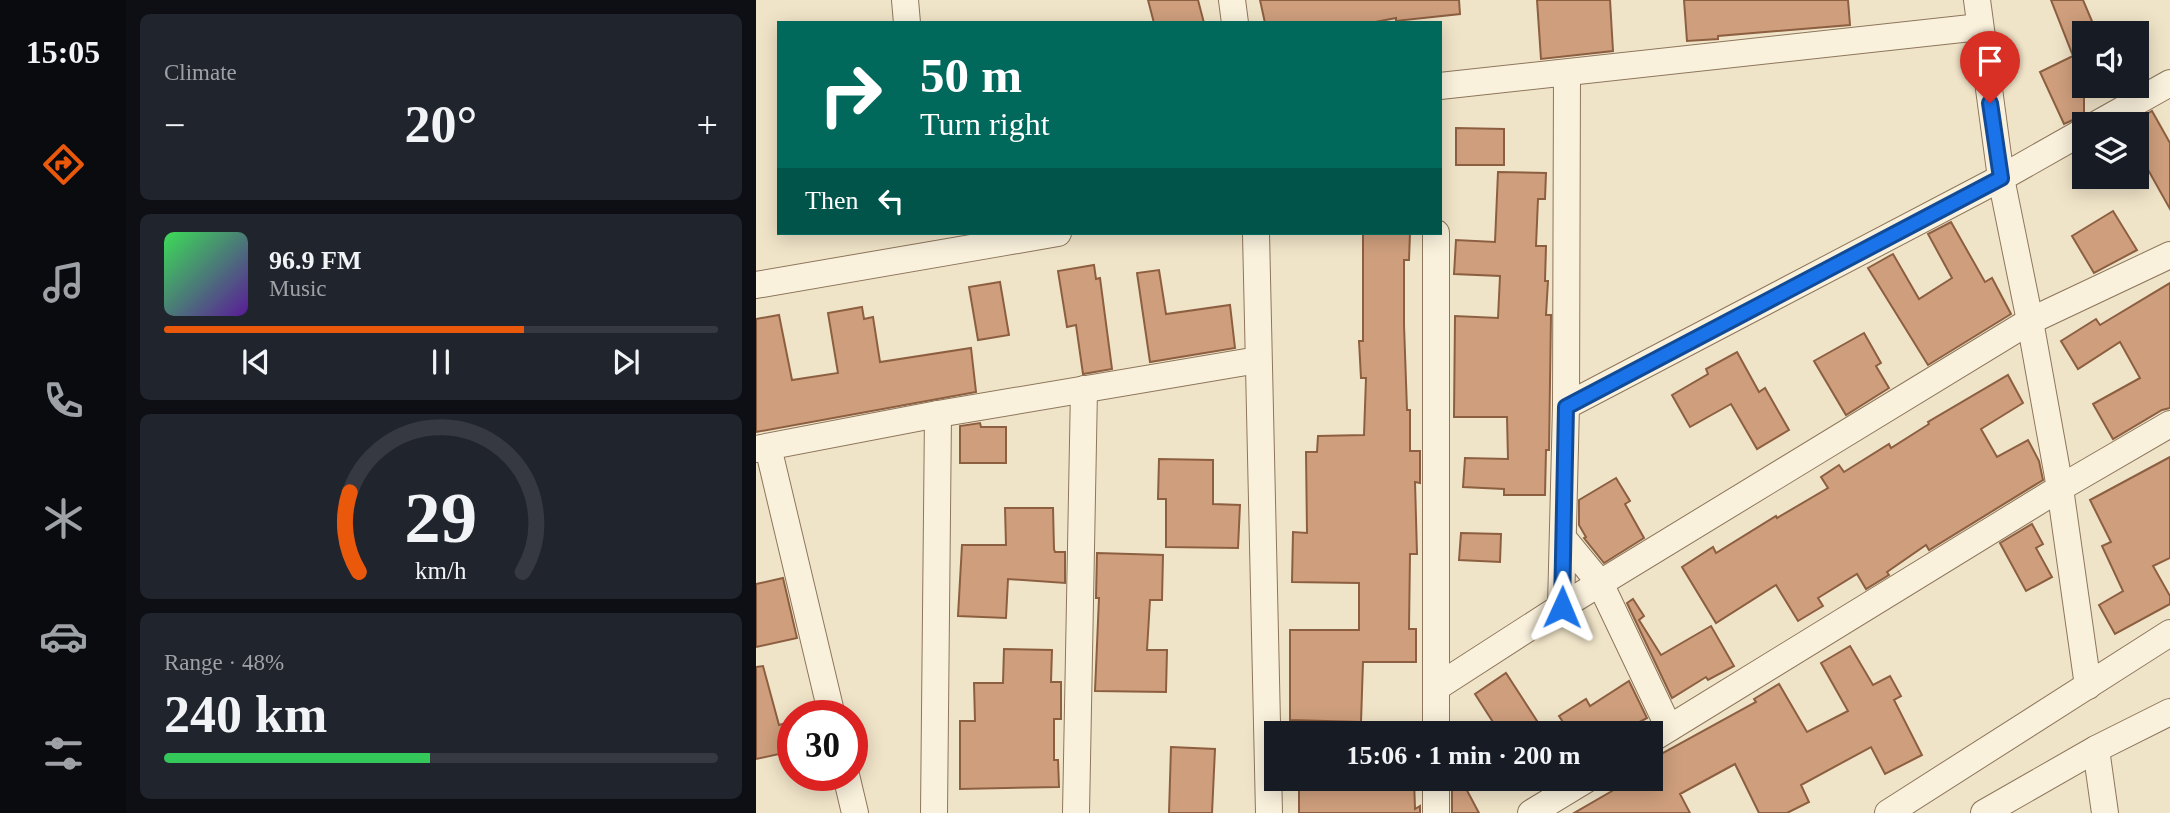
<!DOCTYPE html>
<html lang="en">
<head>
<meta charset="utf-8">
<style>
	:root { --surface:#171b24; --page:#20242c; --text:#f1f3f6; --muted:#9ea1a6; --line:#363941; --accent:#ea580c }
	body { margin:0; font-family:"Times New Roman",serif; background:var(--page); color:var(--text); height:100vh; display:flex; flex-direction:column; font-size:26px; white-space:nowrap }
	* { box-sizing:border-box; margin:0 }
	p { font-size:23px; color:var(--muted) }
	.icon { flex:none; width:38px; height:38px; fill:none; stroke:currentColor; stroke-width:2; stroke-linecap:round; stroke-linejoin:round }
	.map { position:relative; flex:1; overflow:hidden }
	.sheet { display:flex; flex-direction:column; gap:14px; padding:14px; background:#0d0f14; width:630px }
	.sheet>* { flex:none }
	.top-card { position:absolute; left:21px; top:21px; width:665px; height:214px; border-radius:0px; box-shadow:0 4px 18px #0003; background:#00695c; color:#fff; overflow:hidden }
	.fabs { position:absolute; left:1316px; top:21px; display:grid; gap:14px }
	.fabs a { display:grid; place-items:center; width:77px; height:77px; border-radius:0px; background:var(--surface); box-shadow:0 4px 18px #0003; font-size:35px }
	.speed { position:absolute; left:21px; top:700px; display:flex; gap:14px; font-size:35px; font-weight:700; text-align:center }
	.speed>* { display:grid; place-content:center; width:91px; height:91px; border-radius:50%; background:var(--surface); box-shadow:0 4px 18px #0003; line-height:1 }
	.speed .limit { border:10px solid #d22; background:#fff; color:#111 }
	.pin { position:absolute; display:grid; place-items:center; width:60px; height:60px; color:#fff; margin:-72px -30px; border-radius:50% 50% 50% 0; rotate:-45deg; box-shadow:0 0 7px #0007 }
	.pin .icon { rotate:45deg }
	.me { position:absolute; width:77px; margin:-38px; rotate:1deg; stroke-linejoin:round; filter:drop-shadow(0 0 5px #0008) }
	.turn { display:flex; align-items:center; gap:24px; height:147px; padding:0 28px; font-size:32px }
	.turn .icon { width:91px; height:91px; stroke-width:2.5 }
	.turn b { display:block; font-size:49px; line-height:60px }
	.then { display:flex; align-items:center; height:66px; padding:0 28px; background:#0003; gap:14px; font-size:26px }
	.big { font-size:52px; font-weight:600; line-height:1.1 }
	.sheet .card { flex:1; display:flex; flex-direction:column; justify-content:center; gap:10px; min-width:0; padding:0 24px; border-radius:10px; background:var(--page) }
	.sheet .dial { align-items:center; gap:0 }
	.dial svg { height:182px; overflow:visible; fill:none; stroke:var(--line); stroke-width:7; stroke-linecap:round; text-anchor:middle }
	.dial text { fill:var(--text); stroke:none }
	.song { display:flex; align-items:center; gap:21px }
	.cover { width:84px; height:84px; border-radius:10px; background:linear-gradient(135deg,hsl(130 70% 55%),hsl(270 70% 35%)) }
	.played { height:7px; border-radius:4px; background:linear-gradient(90deg,var(--accent) 65%,var(--line) 65%) }
	.keys { display:flex; justify-content:space-around; direction:ltr }
	.heat { display:flex; justify-content:space-between; align-items:center; font-size:38px; direction:ltr }
	.charge { height:10px; border-radius:5px; background:linear-gradient(90deg,#34c759 48%,var(--line) 0) }
	.trip { position:absolute; left:508px; top:721px; width:399px; height:70px; border-radius:0px; background:var(--surface); box-shadow:0 4px 18px #0003; font-weight:600; line-height:70px; text-align:center }
	main { display:flex; flex:1; min-height:0 }
	.dock { display:flex; flex-direction:column; width:126px; justify-content:space-around; align-items:center; background:#090b0e; color:var(--muted) }
	.dock .icon { width:49px; height:49px }
	.dock .selected { color:var(--accent) }
	.dock b { font-size:32px; color:var(--text) }
	.map>svg:first-child { display:block }
	.building { fill:#cf9f7d; stroke:#8d5f41; stroke-width:2 }
	.lines { fill:none; stroke-linecap:round; stroke-linejoin:round }
	.minor-casing { stroke:#8d765c; stroke-width:28 }
	.minor { stroke:#faf1dc; stroke-width:26 }
	.route-casing { stroke:#114b97; stroke-width:18 }
	.route { stroke:#1a73e8; stroke-width:12 }
</style>
</head>
<body>
<main>
<nav class="dock">
<b>15:05</b>
<svg class="icon selected" aria-label="directions" viewBox="0 0 24 24"><path d="M12 3l9 9-9 9-9-9zM9 14v-3h6M13 9l2 2-2 2"/></svg>
<svg class="icon" aria-label="music" viewBox="0 0 24 24"><path d="M9 18V5l10-2v13"/><circle cx="6" cy="18" r="3"/><circle cx="16" cy="16" r="3"/></svg>
<svg class="icon" aria-label="phone" viewBox="0 0 24 24"><path d="M5 4h4l2 5-3 2q2 4 5 5l2-3 5 2v4C11 20 4 13 5 4z"/></svg>
<svg class="icon" aria-label="climate" viewBox="0 0 24 24"><path d="M12 3v18M4 7l16 10M4 17L20 7"/></svg>
<svg class="icon" aria-label="car" viewBox="0 0 24 24"><path d="M5 17H2v-5l4-1 3-4h7l3 4 3 1v5h-3M9 17h6M6 11h13"/><circle cx="7" cy="17" r="2"/><circle cx="17" cy="17" r="2"/></svg>
<svg class="icon" aria-label="filters" viewBox="0 0 24 24"><path d="M4 7h16M4 17h16"/><circle cx="9" cy="7" r="2"/><circle cx="15" cy="17" r="2"/></svg>
</nav>
<section class="sheet">
<div class="card"><p>Climate</p>
<div class="heat"><a>−</a><b class="big">20°</b><a>+</a></div>
</div>
<div class="card">
<div class="song"><i class="cover"></i><div><b>96.9 FM</b><p>Music</p></div></div>
<div class="played"></div>
<div class="keys"><svg class="icon" aria-label="previous" viewBox="0 0 24 24"><path d="M18 5L8 12l10 7zM5 5v14"/></svg><svg class="icon" aria-label="pause" viewBox="0 0 24 24"><path d="M8 5v14M16 5v14"/></svg><svg class="icon" aria-label="next" viewBox="0 0 24 24"><path d="M6 5l10 7-10 7zM19 5v14"/></svg></div>
</div>
<div class="card dial"><svg viewBox="0 0 100 80">
<path d="M14 69A42 42 0 1 1 86 69"/>
<path d="M14 69A42 42 0 0 1 10 34" stroke="#ea580c"/>
<text x="50" y="56" font-size="32" font-weight="700">29</text>
<text x="50" y="72" font-size="11">km/h</text>
</svg></div>
<div class="card"><p>Range · 48%</p><b class="big">240 km</b><div class="charge"></div></div>
</section>
<div class="map">
<svg width="1414" height="813" viewBox="0 0 1414 813">
	<rect width="100%" height="100%" fill="#f0e4c8"/>
	<g class="building">
		<polygon points="392,0 442,0 448,23 398,23"/>
		<polygon points="504,0 703,0 704,14 640,21 640,18 614,23 509,23"/>
		<polygon points="781,0 854,0 857,51 785,59"/>
		<polygon points="928,0 1092,0 1094,25 962,36 962,39 931,41"/>
		<polygon points="1295,0 1327,0 1341,33 1328,33 1328,115 1308,124 1284,72 1317,56"/>
		<polygon points="1396,111 1414,143 1414,209 1381,150 1381,120"/>
		<polygon points="700,128 748,129 748,165 700,165"/>
		<polygon points="742,172 790,173 789,199 782,199 780,246 790,246 789,281 792,281 790,315 795,315 793,450 790,450 789,495 748,495 748,489 707,487 709,458 752,459 751,417 698,417 699,316 742,318 744,276 698,274 700,240 739,242"/>
		<polygon points="1357,211 1381,250 1338,273 1316,236"/>
		<polygon points="1195,222 1229,282 1236,278 1255,314 1172,365 1112,268 1137,254 1163,299 1196,278 1172,234"/>
		<polygon points="607,233 654,233 653,260 648,260 648,325 651,410 654,410 654,451 664,451 664,483 659,482 661,554 654,554 653,629 660,629 660,662 607,662 605,722 534,720 534,630 603,630 603,583 536,582 537,532 551,533 550,452 561,452 562,436 608,435 610,378 605,378 603,341 607,341"/>
		<polygon points="338,265 340,279 344,278 356,369 327,374 320,325 311,327 302,271"/>
		<polygon points="403,270 410,314 474,305 479,348 394,362 381,273"/>
		<polygon points="244,282 253,335 222,340 213,287"/>
		<polygon points="1414,283 1414,408 1406,410 1357,439 1337,404 1384,378 1364,342 1322,369 1305,341 1340,319 1344,325"/>
		<polygon points="106,307 108,319 117,317 124,362 215,348 220,392 0,432 0,319 23,315 36,380 82,373 72,313"/>
		<polygon points="1108,333 1125,363 1120,366 1133,388 1090,415 1058,361"/>
		<polygon points="981,352 1003,392 1009,388 1033,430 1001,449 975,404 934,427 916,395 952,374 950,369"/>
		<polygon points="1252,375 1267,403 1225,429 1241,457 1272,440 1283,461 1287,480 1173,550 1170,545 1131,572 1133,575 1110,589 1101,574 1062,598 1067,606 1042,621 1020,585 960,623 926,567 957,547 960,553 1020,516 1021,518 1072,488 1065,477 1083,465 1088,472 1133,444 1135,448 1173,424 1172,422"/>
		<polygon points="224,423 225,427 250,427 250,463 204,463 204,426"/>
		<polygon points="1414,457 1414,558 1397,566 1414,596 1414,604 1359,634 1343,605 1367,591 1346,546 1355,542 1334,500"/>
		<polygon points="403,459 457,460 457,504 484,505 482,548 410,547 410,499 402,499"/>
		<polygon points="860,478 874,501 869,504 888,538 848,563 828,538 830,537 823,525 823,500"/>
		<polygon points="249,508 297,508 298,549 299,552 309,552 309,583 252,579 250,618 202,616 206,545 250,545"/>
		<polygon points="1276,524 1287,544 1280,548 1296,577 1270,591 1244,543"/>
		<polygon points="705,533 745,534 744,562 703,560"/>
		<polygon points="341,553 407,555 406,600 394,600 391,650 411,650 410,692 339,691 343,598 340,598"/>
		<polygon points="27,578 41,638 0,647 0,584"/>
		<polygon points="877,599 888,616 883,620 905,655 955,626 978,666 952,680 950,677 916,698 871,603"/>
		<polygon points="1094,646 1117,685 1134,676 1145,696 1138,700 1166,755 1129,774 1115,747 1045,785 1053,802 1031,813 1003,813 979,764 924,794 934,813 818,813 856,791 849,779 894,779 894,760 1000,702 998,699 1023,684 1051,732 1092,711 1065,663"/>
		<polygon points="248,649 296,650 295,682 305,682 305,719 298,719 298,760 302,760 303,787 204,789 204,721 219,721 218,683 247,683"/>
		<polygon points="7,666 23,725 37,721 37,751 0,759 0,667"/>
		<polygon points="750,673 783,724 770,733 744,733 719,694"/>
		<polygon points="873,681 891,718 863,733 814,733 803,716 830,699 834,706"/>
		<polygon points="415,747 459,749 456,813 413,813"/>
		<polygon points="543,779 658,779 659,809 664,806 664,813 543,813"/>
		<polygon points="707,783 723,813 696,813 696,789"/>
	</g>
	<g class="lines">
		<defs>
			<g id="minor">
				<polyline points="149,0 151,23"/>
				<polyline points="476,0 479,23"/>
				<polyline points="1221,0 1245,178 1274,321 1304,488 1332,686"/>
				<polyline points="684,86 1224,27"/>
				<polyline points="1341,124 1414,83"/>
				<polyline points="500,233 513,813"/>
				<polyline points="680,233 680,733"/>
				<polyline points="0,285 302,233"/>
				<polyline points="810,406 811,74"/>
				<polyline points="12,447 76,716"/>
				<polyline points="0,449 182,414 502,360"/>
				<polyline points="807,538 844,583 913,728"/>
				<polyline points="805,607 810,406 1245,178 1328,131"/>
				<polyline points="681,687 805,607 1274,321 1414,255"/>
				<polyline points="894,740 1304,488 1414,424"/>
				<polyline points="1340,749 1349,813"/>
				<polyline points="90,775 99,813"/>
				<polyline points="178,813 182,414"/>
				<polyline points="320,813 328,389"/>
				<polyline points="680,813 680,779"/>
				<polyline points="775,813 831,779"/>
				<polyline points="1132,813 1414,633"/>
				<polyline points="1228,813 1340,749 1414,712"/>
			</g>
		</defs>
		<use href="#minor" class="minor-casing"/>
		<use href="#minor" class="minor"/>
	</g>
	<g class="lines">
		<defs>
			<polyline id="route" points="806,607 810,407 1245,178 1234,103"/>
		</defs>
		<use href="#route" class="route-casing"/>
		<use href="#route" class="route"/>
	</g>
</svg>
<div class="fabs">
<a><svg class="icon" aria-label="sound" viewBox="0 0 24 24"><path d="M4 9h4l5-4v14l-5-4H4zM17 9q2 3 0 6"/></svg></a>
<a><svg class="icon" aria-label="layers" viewBox="0 0 24 24"><path d="M12 4l9 5-9 5-9-5zM3 14l9 5 9-5"/></svg></a>
</div>
<div class="speed"><div class="limit">30</div></div>
<div class="pin" style="left:1234px;top:103px;background:#d93025"><svg class="icon" aria-label="arrive" viewBox="0 0 24 24"><path d="M6 21V4h12l-3 4 3 4H6"/></svg></div>
<svg class="me" style="left:806px;top:607px" viewBox="-20 -20 40 40"><path d="M0-17L14 15 0 8-14 15z" fill="#1a73e8" stroke="#fff" stroke-width="4"/></svg>
<div class="trip">15:06 · 1 min · 200 m</div>
<div class="top-card">
<div class="turn"><svg class="icon" aria-label="right" viewBox="0 0 24 24"><path d="M7 20v-9h11M14 6l5 5-5 5"/></svg><div><b>50 m</b>Turn right</div></div>
<div class="then">Then<svg class="icon" aria-label="left" viewBox="0 0 24 24"><path d="M17 20v-9H6M10 6l-5 5 5 5"/></svg></div>
</div>
</div>
</main>
</body>
</html>
